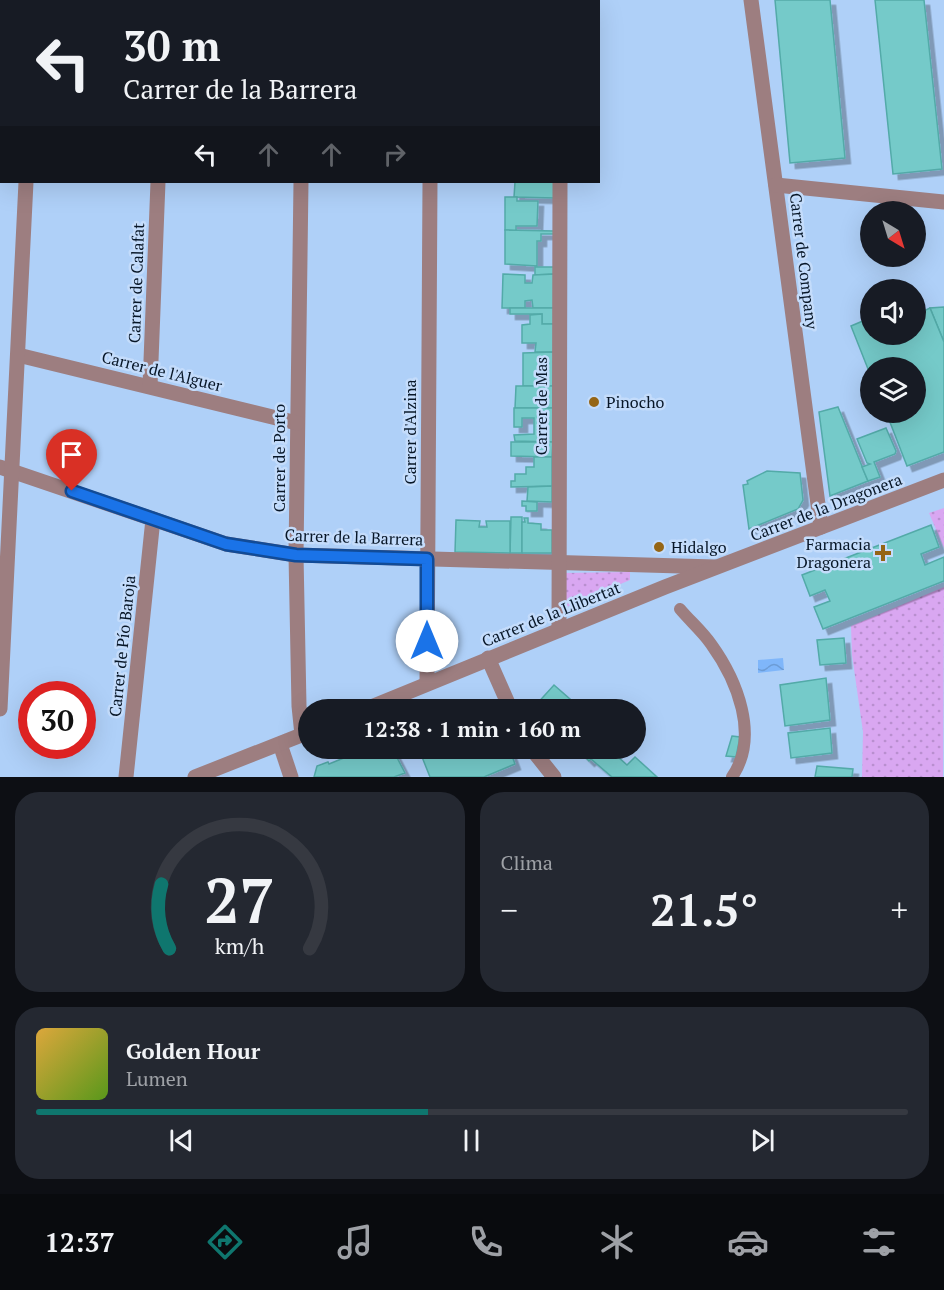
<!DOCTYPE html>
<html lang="es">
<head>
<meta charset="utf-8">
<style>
	:root { --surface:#171b24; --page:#242831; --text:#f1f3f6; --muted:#9ea1a6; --line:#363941; --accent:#0f766e }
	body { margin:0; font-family:"PT Serif",serif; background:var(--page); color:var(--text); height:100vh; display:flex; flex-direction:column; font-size:22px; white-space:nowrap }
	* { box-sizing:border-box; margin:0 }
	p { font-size:20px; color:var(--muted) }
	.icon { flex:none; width:33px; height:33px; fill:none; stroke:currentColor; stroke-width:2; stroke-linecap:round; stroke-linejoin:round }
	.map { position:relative; height:777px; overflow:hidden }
	.sheet { display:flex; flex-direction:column; gap:15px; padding:15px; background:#0d0f14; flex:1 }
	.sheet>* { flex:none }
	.banner { position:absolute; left:0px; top:0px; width:600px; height:183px; box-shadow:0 6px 24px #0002; background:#171b24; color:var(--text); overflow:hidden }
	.needle { width:39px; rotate:142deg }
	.tools { position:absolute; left:860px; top:201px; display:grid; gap:12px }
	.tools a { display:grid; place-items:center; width:66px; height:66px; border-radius:50%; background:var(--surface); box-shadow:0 6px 24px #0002; font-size:30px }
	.speed { position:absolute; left:18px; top:681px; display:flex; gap:12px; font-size:30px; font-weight:700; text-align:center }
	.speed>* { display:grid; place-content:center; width:78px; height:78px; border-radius:50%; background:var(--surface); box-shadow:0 6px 24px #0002; line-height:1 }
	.speed .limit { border:9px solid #d22; background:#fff; color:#111 }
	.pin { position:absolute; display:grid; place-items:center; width:51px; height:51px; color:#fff; margin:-62px -26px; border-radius:50% 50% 50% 0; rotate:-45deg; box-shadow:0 0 6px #0007 }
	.pin .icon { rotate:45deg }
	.me { position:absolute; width:66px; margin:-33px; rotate:0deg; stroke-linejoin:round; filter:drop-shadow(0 0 4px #0008) }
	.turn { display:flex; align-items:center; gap:21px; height:126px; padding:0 24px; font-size:27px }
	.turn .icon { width:78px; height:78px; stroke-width:2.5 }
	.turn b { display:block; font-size:42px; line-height:51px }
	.lanes { display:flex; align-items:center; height:57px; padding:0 24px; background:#0003; justify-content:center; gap:30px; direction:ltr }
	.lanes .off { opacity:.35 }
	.big { font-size:45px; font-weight:700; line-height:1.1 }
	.sheet .widget { flex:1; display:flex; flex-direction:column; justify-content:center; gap:9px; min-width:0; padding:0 21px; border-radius:24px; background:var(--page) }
	.sheet .dial { align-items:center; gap:0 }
	.dial svg { height:156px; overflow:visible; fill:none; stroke:var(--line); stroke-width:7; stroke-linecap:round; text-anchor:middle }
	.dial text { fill:var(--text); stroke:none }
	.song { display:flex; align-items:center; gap:18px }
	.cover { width:72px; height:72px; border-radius:9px; background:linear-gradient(135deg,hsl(40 70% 55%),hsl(90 70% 35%)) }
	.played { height:6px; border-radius:3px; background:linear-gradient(90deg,var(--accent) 45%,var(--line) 45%) }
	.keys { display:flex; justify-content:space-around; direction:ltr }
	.heat { display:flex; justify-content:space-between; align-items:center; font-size:33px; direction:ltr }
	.sheet .tiles { flex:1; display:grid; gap:15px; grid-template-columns:1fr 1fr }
	.widget:last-child { grid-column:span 2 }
	.trip { position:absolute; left:298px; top:699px; width:348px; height:60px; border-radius:30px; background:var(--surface); box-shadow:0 6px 24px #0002; font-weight:700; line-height:60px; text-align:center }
	.tab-bar { display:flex; height:96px; justify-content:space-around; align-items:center; background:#090b0e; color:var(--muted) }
	.tab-bar .icon { width:42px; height:42px }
	.tab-bar .current { color:var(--accent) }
	.tab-bar b { font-size:27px; color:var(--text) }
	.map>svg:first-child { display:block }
	.grass { fill:url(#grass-dots) }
	.water { fill:url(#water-waves) }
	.building { fill:#74cac9; stroke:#53aaa8; stroke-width:1.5; filter:url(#shadow) }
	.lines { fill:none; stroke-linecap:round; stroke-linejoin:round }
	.pedestrian { stroke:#9d7e80; stroke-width:12 }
	.minor { stroke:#9d7e80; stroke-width:15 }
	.tertiary { stroke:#9d7e80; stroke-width:15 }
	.route-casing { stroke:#114b97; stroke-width:15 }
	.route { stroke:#1a73e8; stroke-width:10 }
	.poi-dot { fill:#956515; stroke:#c4dcfb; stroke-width:2 }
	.labels { text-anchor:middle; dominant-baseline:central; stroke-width:5; stroke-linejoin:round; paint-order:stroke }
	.street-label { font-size:16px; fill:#071627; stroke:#c4dcfb }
	.poi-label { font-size:16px; fill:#071627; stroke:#c4dcfb; text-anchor:start }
</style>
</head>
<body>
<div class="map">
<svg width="944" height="777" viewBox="0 0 944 777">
	<defs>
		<pattern id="grass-dots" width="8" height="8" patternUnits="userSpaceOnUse" patternTransform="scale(1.5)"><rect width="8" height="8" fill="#d9a7f1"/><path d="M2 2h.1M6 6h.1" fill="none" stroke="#b98fcf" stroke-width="1.8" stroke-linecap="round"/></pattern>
		<pattern id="water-waves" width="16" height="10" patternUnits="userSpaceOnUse" patternTransform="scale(1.5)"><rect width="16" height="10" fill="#7fb6fa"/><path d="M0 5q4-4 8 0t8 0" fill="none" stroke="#6c9cd6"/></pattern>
		<filter id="shadow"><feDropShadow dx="5.5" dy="5.5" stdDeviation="0" flood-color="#0004"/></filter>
	</defs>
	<rect width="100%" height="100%" fill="#afd0f8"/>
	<g class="grass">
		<polygon points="944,508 944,548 929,513"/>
		<polygon points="630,572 630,580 562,609 563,573"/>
		<polygon points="944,587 943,777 862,777 863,732 852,655 851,626"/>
	</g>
	<polygon class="water" points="783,658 784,670 758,673 758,660"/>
	<g class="building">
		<polygon points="775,0 830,0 845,158 790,163"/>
		<polygon points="875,0 924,0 942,169 893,174"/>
		<polygon points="515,182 556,182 555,198 514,197"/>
		<polygon points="505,197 517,197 517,201 538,201 537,226 516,226 516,231 505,230"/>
		<polygon points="505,230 554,231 554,234 541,234 541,241 537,241 537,266 505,264"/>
		<polygon points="535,267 555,267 555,274 535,275"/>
		<polygon points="503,274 525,275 525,283 532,283 533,275 555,274 554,308 533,308 532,300 525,301 525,308 502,308"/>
		<polygon points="944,307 944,342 930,308"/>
		<polygon points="510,308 554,308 554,324 542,324 542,314 510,314"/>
		<polygon points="930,308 944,342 944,452 907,466 886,412 915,412 915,368 870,368 870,374 851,326 870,318 870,334 915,334 915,315"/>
		<polygon points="542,314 542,324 554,324 554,352 535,352 536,343 522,343 522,325 530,324 530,315"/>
		<polygon points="554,352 553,386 523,386 523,353"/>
		<polygon points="516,386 553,386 553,408 515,408"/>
		<polygon points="838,407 868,481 830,496 819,412"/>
		<polygon points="514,408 553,408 553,442 515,441 514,435 534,434 534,418 522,418 522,427 514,427"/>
		<polygon points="886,428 896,451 895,454 874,462 880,477 868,481 862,467 870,464 867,463 857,439"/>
		<polygon points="511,442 553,442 552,457 511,456"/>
		<polygon points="534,457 552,457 552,486 511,487 511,481 515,481 515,474 526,474 526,467 534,467"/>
		<polygon points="767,471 800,473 803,500 798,509 749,529 743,485 748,484 747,481"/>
		<polygon points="552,486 552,502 527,501 528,487"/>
		<polygon points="522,501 537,502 537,511 526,511 526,506 522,506"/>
		<polygon points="511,517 522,517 522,553 510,553"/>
		<polygon points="524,518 528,518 528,523 541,524 541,530 552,530 552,553 522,553 522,522 525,522"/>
		<polygon points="456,520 480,521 479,527 487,527 486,521 510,521 510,553 455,552"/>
		<polygon points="931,525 939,547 921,554 925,565 944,557 944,581 823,629 814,607 830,601 825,590 810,596 802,575"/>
		<polygon points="844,638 846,663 820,665 817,640"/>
		<polygon points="826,678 830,720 785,726 780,685"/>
		<polygon points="554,685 579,707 577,710 537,710 534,707"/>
		<polygon points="830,728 832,753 791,758 788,733"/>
		<polygon points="732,736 740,737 736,757 726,756"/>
		<polygon points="361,748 365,748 366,751 368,748 392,748 405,773 394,777 314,777 317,766 328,762 329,764 356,753 355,751"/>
		<polygon points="429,748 509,748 515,764 484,777 430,777 420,752"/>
		<polygon points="580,748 608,748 627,765 635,757 657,777 612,777 591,759 589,761 581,753 583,751"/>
		<polygon points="817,766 853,769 852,777 815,777"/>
	</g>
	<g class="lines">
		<path class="pedestrian" d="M 680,609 C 690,621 702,631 711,644 C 737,680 760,736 732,777"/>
		<g class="minor">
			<polyline points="751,0 821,527"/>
			<polyline points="32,2 32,0"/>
			<polyline points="166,2 166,0"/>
			<polyline points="303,2 303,0"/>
			<polyline points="431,2 431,0"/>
			<polyline points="564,2 564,0"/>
			<polyline points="0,142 2,142"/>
			<polyline points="301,182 296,555 299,706 302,735"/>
			<polyline points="776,185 944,202"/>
			<polyline points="18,355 297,423"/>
			<polyline points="150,386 158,182"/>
			<polyline points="0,467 226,544 296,555 715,567"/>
			<polyline points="559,630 560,182"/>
			<polyline points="488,658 511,710"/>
			<polyline points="427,683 430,182"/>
			<polyline points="0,709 26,182"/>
			<polyline points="280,744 291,777"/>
			<polyline points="531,748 554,777"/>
			<polyline points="126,777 153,519"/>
		</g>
		<g class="tertiary">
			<polyline points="364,710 665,587 944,480"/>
			<polyline points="195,777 309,732"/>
		</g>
	</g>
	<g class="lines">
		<defs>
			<polyline id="route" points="72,491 226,544 296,555 427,559 427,641"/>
		</defs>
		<use href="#route" class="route-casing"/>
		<use href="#route" class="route"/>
	</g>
	<g class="poi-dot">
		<circle cx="594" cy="402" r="6"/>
		<circle cx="659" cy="547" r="6"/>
		<path d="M880 544h6v6h6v6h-6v6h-6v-6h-6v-6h6z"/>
	</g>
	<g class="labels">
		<g class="street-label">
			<text transform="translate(804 261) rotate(83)">Carrer de Company</text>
			<text transform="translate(136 283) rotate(-88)">Carrer de Calafat</text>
			<text transform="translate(162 371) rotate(14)">Carrer de l'Alguer</text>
			<text transform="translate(541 406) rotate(-90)">Carrer de Mas</text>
			<text transform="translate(410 432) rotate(-90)">Carrer d'Alzina</text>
			<text transform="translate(279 458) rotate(-90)">Carrer de Porto</text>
			<text transform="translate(826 507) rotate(-21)">Carrer de la Dragonera</text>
			<text transform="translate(354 537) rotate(2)">Carrer de la Barrera</text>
			<text transform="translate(551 614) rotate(-22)">Carrer de la Llibertat</text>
			<text transform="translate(122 646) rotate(-84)">Carrer de Pío Baroja</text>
		</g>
		<g class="poi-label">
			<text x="606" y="402">Pinocho</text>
			<text x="871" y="544" text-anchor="end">Farmacia<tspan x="871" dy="18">Dragonera</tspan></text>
			<text x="671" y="547">Hidalgo</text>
		</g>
	</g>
</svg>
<div class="tools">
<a><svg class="needle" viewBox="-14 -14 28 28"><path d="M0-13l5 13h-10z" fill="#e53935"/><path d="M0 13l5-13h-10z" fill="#9ea1a6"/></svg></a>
<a><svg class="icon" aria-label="sound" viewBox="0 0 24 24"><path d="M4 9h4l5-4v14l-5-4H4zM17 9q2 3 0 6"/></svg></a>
<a><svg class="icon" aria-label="layers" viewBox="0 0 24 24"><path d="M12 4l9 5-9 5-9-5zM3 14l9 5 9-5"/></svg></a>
</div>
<div class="speed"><div class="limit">30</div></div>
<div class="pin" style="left:72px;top:491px;background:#d93025"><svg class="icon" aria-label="arrive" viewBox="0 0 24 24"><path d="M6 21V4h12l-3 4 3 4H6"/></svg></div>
<svg class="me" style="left:427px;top:641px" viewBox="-20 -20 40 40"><circle r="19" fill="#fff"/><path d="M0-13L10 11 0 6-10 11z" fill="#1a73e8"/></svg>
<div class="trip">12:38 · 1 min · 160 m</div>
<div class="banner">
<div class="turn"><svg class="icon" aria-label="left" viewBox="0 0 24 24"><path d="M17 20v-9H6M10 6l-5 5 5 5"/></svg><div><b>30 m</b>Carrer de la Barrera</div></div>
<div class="lanes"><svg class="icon" aria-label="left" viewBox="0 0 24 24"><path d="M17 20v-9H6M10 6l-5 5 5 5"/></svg><svg class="icon off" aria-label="ahead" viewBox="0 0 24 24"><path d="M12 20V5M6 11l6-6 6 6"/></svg><svg class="icon off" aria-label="ahead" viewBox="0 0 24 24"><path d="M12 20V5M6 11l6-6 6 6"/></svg><svg class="icon off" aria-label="right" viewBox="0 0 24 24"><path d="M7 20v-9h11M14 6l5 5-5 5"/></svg></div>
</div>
</div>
<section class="sheet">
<div class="tiles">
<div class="widget dial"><svg viewBox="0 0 100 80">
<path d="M14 69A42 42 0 1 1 86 69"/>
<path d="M14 69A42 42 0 0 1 10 36" stroke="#0f766e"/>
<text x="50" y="56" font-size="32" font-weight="700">27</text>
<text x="50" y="72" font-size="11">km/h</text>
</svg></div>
<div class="widget"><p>Clima</p>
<div class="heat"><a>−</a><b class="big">21.5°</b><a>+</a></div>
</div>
<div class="widget">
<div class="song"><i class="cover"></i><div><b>Golden Hour</b><p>Lumen</p></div></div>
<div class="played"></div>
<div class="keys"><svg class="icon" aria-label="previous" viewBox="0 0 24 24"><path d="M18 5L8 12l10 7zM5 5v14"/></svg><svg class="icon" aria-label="pause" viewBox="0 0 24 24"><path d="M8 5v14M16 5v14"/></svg><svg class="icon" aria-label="next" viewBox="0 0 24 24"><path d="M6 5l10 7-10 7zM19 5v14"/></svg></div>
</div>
</div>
</section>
<nav class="tab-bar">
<b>12:37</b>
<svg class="icon current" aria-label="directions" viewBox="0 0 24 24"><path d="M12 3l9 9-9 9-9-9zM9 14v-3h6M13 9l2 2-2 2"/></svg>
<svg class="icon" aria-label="music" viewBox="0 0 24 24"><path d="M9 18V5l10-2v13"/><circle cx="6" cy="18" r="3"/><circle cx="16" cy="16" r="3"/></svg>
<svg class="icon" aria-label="phone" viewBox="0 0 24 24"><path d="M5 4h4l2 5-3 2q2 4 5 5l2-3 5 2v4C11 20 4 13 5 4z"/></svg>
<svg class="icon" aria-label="climate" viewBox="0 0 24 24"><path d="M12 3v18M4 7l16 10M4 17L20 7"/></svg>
<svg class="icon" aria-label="car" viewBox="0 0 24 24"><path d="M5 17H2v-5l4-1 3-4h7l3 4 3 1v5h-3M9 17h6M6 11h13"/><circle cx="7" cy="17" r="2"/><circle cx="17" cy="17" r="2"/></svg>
<svg class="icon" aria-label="filters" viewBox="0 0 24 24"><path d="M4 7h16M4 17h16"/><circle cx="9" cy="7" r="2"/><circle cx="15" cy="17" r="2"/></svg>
</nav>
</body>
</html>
